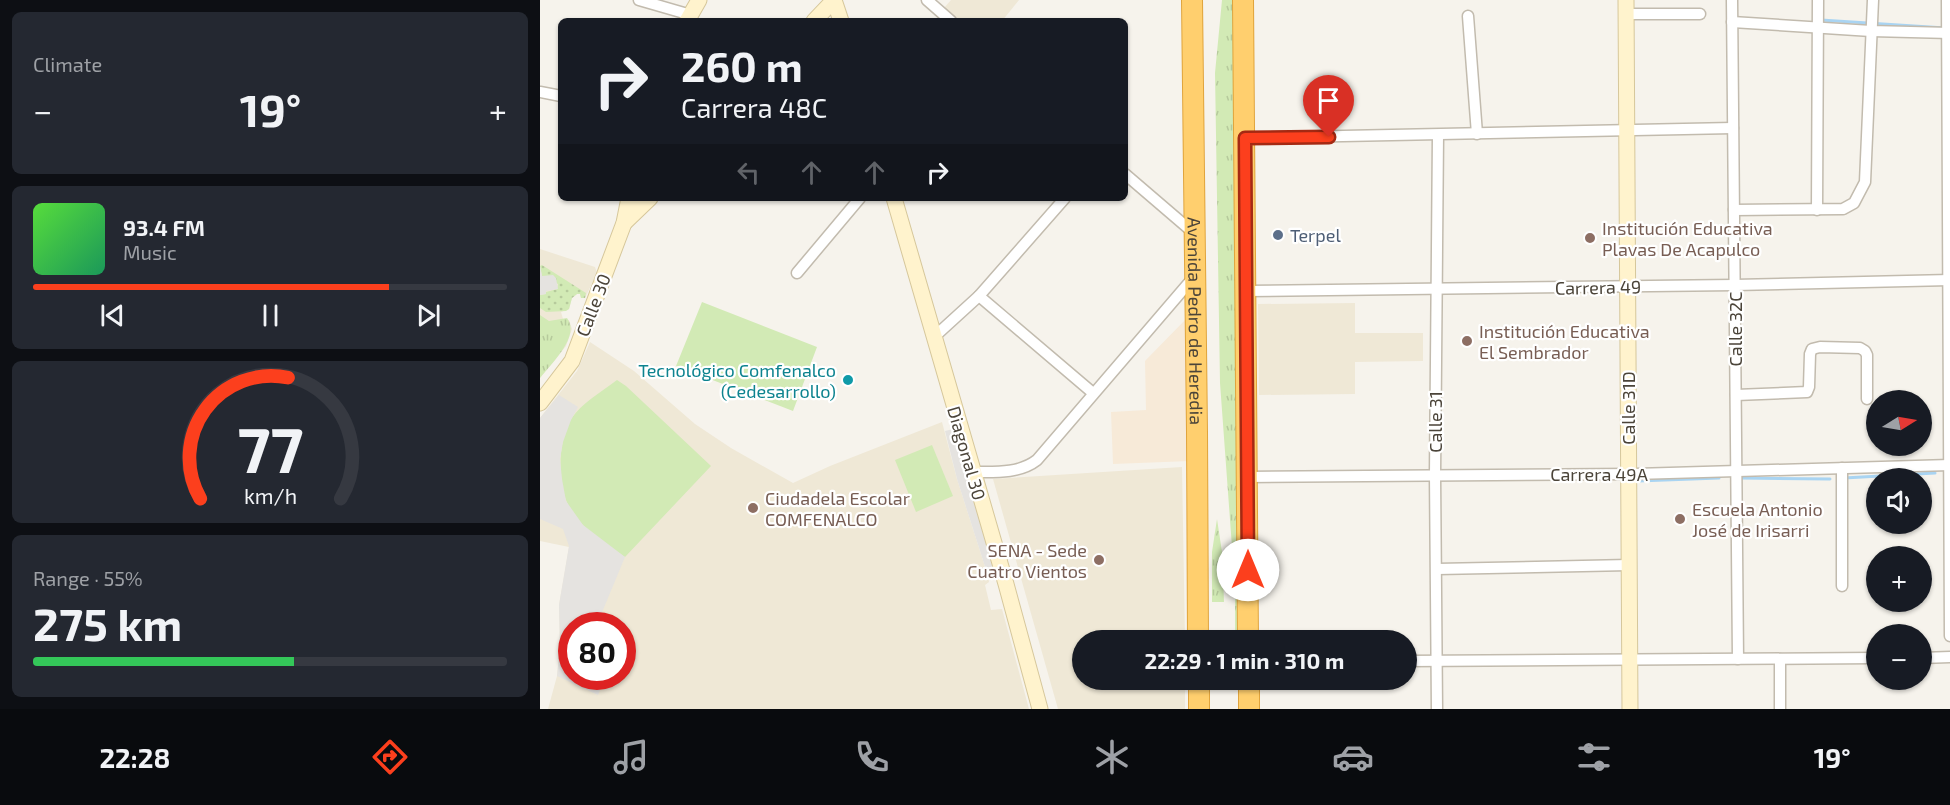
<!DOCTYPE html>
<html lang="en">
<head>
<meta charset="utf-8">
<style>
	:root { --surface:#171b24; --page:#242831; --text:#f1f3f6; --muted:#9ea1a6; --line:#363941; --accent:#fc3f1d }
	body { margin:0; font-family:"Exo 2",sans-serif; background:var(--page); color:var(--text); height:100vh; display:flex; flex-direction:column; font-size:22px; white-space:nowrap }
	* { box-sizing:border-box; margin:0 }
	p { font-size:20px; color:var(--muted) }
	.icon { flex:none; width:33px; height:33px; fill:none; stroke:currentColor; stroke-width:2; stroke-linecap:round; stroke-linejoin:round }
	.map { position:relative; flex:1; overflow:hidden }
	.details { display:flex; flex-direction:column; gap:12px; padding:12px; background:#0d0f14; width:540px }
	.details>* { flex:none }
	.guide { position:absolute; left:18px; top:18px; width:570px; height:183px; border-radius:9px; box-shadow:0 2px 4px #0004; background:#171b24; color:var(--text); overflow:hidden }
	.needle { width:39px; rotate:79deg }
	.buttons { position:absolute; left:1326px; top:390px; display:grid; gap:12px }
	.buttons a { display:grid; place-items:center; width:66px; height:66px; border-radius:50%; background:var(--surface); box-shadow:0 2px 4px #0004; font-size:30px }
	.speed { position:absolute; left:18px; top:612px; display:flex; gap:12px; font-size:30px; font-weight:700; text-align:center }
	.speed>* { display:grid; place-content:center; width:78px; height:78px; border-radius:50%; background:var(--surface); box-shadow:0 2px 4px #0004; line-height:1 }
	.speed .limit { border:9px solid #d22; background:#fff; color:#111 }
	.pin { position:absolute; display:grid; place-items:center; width:51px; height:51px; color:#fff; margin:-62px -26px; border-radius:50% 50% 50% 0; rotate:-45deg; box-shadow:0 0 6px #0007 }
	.pin .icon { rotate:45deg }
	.me { position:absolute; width:66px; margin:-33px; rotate:0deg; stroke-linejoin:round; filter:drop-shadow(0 0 4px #0008) }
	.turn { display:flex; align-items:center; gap:21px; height:126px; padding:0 24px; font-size:27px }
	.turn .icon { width:78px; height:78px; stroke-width:2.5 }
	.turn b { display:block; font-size:42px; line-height:51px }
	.lanes { display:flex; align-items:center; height:57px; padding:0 24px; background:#0003; justify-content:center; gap:30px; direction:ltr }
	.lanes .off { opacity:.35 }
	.big { font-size:45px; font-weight:700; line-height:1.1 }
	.details .tile { flex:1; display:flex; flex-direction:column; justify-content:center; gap:9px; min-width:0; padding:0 21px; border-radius:9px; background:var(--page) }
	.details .dial { align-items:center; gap:0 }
	.dial svg { height:156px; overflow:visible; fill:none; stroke:var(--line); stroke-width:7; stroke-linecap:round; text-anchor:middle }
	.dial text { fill:var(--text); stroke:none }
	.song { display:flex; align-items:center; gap:18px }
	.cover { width:72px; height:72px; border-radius:9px; background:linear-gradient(135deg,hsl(110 70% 55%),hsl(150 70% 35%)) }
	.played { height:6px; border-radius:3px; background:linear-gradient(90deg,var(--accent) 75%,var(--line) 75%) }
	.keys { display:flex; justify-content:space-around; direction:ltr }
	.heat { display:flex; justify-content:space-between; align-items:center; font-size:33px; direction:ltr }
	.charge { height:9px; border-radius:4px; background:linear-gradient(90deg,#34c759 55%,var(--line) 0) }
	.trip { position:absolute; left:532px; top:630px; width:345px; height:60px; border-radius:30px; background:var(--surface); box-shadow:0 2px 4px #0004; font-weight:700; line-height:60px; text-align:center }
	.tabs { display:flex; height:96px; justify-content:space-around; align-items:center; background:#090b0e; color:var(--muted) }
	.tabs .icon { width:42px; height:42px }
	.tabs .current { color:var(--accent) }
	.tabs b { font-size:27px; color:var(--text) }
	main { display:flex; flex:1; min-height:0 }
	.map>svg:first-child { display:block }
	.commercial { fill:#f7ead8 }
	.education { fill:#efe8d6; fill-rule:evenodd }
	.grass { fill:url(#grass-tufts) }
	.garden { fill:url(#garden-dots) }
	.pitch { fill:#d2eab5 }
	.parking { fill:#e5e3e0 }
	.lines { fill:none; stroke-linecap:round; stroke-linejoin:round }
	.stream { stroke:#a9d4f2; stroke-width:3 }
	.street-casing { stroke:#c2bbae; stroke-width:13 }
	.secondary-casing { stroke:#d6c79b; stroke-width:17 }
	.highway-casing { stroke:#e0a43c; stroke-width:22 }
	.street { stroke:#fff; stroke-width:10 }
	.secondary { stroke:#fff3cd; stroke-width:15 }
	.highway { stroke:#ffcf6e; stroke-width:20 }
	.route-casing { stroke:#a42913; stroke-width:15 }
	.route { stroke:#fc3f1d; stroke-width:10 }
	.service-dot { fill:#5c6f8a; stroke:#fff; stroke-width:2 }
	.education-dot { fill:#8d6e63; stroke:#fff; stroke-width:2 }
	.culture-dot { fill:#0f9aa8; stroke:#fff; stroke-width:2 }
	.labels { text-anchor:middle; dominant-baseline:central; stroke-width:4.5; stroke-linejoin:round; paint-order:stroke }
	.education-label { font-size:18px; fill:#785e54; stroke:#fff; text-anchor:start }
	.service-label { font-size:18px; fill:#4e5e75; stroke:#fff; text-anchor:start }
	.street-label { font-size:18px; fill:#4b4439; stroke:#fff }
	.culture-label { font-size:18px; fill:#0d838f; stroke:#fff; text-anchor:end }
</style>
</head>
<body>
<main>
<section class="details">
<div class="tile"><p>Climate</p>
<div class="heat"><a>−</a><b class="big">19°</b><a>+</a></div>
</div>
<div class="tile">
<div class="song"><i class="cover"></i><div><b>93.4 FM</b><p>Music</p></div></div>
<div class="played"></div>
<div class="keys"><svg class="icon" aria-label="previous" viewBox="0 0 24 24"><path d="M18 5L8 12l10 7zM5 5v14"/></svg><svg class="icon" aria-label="pause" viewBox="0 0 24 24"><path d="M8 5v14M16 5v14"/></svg><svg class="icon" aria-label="next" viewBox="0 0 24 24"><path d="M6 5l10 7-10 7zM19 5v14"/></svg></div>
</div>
<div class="tile dial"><svg viewBox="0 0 100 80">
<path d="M14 69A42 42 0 1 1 86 69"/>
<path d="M14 69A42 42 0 0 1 59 7" stroke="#fc3f1d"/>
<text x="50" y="56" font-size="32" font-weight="700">77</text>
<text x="50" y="72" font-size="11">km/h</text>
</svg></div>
<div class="tile"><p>Range · 55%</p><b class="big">275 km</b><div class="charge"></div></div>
</section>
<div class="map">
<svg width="1410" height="709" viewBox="0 0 1410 709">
	<defs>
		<pattern id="grass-tufts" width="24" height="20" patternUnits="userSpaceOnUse" patternTransform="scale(1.5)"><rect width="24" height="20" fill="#d2eab5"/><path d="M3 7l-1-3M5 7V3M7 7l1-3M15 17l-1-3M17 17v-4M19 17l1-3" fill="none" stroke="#b6ca9c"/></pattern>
		<pattern id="garden-dots" width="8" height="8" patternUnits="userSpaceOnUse" patternTransform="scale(1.5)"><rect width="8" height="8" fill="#d2eab5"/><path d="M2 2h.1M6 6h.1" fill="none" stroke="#b6ca9c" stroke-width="1.8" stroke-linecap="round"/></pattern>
	</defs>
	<rect width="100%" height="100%" fill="#f6f3ec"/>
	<polygon class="commercial" points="648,317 650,461 573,464 571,412 606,410 605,361"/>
	<g class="education">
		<polygon points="411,0 479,0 462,21 419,21 404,8"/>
		<polygon points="0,249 55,267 57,273 45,298 41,298 40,294 37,294 32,298 29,309 21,312 23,319 29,320 32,329 26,346 0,378"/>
		<polygon points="815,303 815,333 883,333 883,361 815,362 815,394 719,395 718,304"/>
		<path d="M 50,342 L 94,371 L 155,424 L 191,448 L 253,483 L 290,466 L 402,422 L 417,479 L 448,576 L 449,582 L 445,585 L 451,610 L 462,609 L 489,709 L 8,709 L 17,676 L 20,647 L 19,605 L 29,547 L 0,541 L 0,418 L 37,371 ZM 32,626 L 82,626 L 82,676 L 32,676 Z"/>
		<polygon points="642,467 645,640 543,640 543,680 645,680 645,709 518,709 453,479"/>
	</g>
	<g class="grass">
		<polygon points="682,0 697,0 701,640 695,640 695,588 680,383 675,73"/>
		<path d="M 0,315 L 9,321 L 27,318 C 41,336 11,364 0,378 Z"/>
		<polygon points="677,519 682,552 684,602 672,602 672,552"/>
	</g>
	<polygon class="garden" points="2,265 46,293 45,298 41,298 40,294 37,294 32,298 29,309 26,311 6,312 0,308 0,295 6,294 6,292 17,289 18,284 2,276 0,266"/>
	<g class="pitch">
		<polygon points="162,302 277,347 253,411 136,366"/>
		<path d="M 77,380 L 86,386 L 171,466 L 85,557 C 71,547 52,536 41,523 C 36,517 29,508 26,500 C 18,478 18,440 31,419 C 42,403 61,392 77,380 Z"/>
		<polygon points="392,445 413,496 376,512 355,460"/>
	</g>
	<g class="parking">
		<polygon points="0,266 2,276 13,275 16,278 18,289 6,291 6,294 0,295"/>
		<polygon points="19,395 38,407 31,420 23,442 20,459 22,479 26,501 43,525 85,557 58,622 58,625 32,626 32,676 65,677 58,695 17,676 20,647 19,605 29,546 23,529 0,519 0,418"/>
		<polygon points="413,429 456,573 448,576 417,479 405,431"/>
	</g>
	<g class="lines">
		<g class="stream">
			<polyline points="1281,20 1405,28"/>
			<polyline points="1199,478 1290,479"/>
			<polyline points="1304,478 1395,473"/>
			<polyline points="1098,481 1179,478"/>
		</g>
		<defs>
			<g id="street">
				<polyline points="99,0 151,15"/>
				<polyline points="387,0 411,21"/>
				<polyline points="1192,0 1198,659"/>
				<polyline points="1407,0 1410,636"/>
				<polyline points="1086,14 1160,14"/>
				<polyline points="928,16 937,134"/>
				<polyline points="1192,22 1331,31 1410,33"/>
				<polyline points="0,92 21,96"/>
				<polyline points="705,138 1193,128"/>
				<polyline points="585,174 655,234"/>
				<polyline points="1194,210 1303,209 1314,203 1325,182 1333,0"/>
				<polyline points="1277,210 1278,0"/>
				<polyline points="257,273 320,198"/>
				<polyline points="706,291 1195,285 1410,280"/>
				<polyline points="439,296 553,393"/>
				<polyline points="394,337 439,296 525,198"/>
				<polyline points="1196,395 1267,392 1269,387 1270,354 1272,349 1280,347 1320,348 1325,351 1327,355 1327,399"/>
				<polyline points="1302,468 1302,586"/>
				<path d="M 433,472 C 454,472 479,474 497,460 L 653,278"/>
				<polyline points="707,477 1095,474 1410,465"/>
				<polyline points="897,569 1089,565"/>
				<polyline points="1382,658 1410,657"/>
				<polyline points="1240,659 1240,709"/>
				<polyline points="867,661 1336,658"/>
				<polyline points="897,709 895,475 898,135"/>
			</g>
			<g id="secondary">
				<polyline points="294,0 301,21"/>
				<polyline points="1086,0 1090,709"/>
				<polyline points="147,21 159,0"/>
				<polyline points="274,21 294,0"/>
				<polyline points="354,198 466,584 500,709"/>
				<polyline points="84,223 110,198"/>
				<polyline points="0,403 32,361 84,223 89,198"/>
			</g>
			<g id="highway">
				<path id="s1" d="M 652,0 L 657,432 L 658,640"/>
				<polyline points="703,0 708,640"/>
				<polyline points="659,680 659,709"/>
				<polyline points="709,680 709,709"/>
			</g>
		</defs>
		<use href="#street" class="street-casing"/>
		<use href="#secondary" class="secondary-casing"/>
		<use href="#highway" class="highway-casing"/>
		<use href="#street" class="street"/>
		<use href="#secondary" class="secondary"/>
		<use href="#highway" class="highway"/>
	</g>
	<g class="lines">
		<defs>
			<polyline id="route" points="708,570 705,138 789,137"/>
		</defs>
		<use href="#route" class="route-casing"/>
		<use href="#route" class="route"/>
	</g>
	<circle class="service-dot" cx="738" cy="235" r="6"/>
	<g class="education-dot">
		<circle cx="1050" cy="238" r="6"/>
		<circle cx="927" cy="341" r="6"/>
		<circle cx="213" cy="508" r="6"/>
		<circle cx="1140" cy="519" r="6"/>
		<circle cx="559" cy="560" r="6"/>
	</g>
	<circle class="culture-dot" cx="308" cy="380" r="6"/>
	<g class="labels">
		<g class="education-label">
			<text x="1062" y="228">Institución Educativa<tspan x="1062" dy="21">Plavas De Acapulco</tspan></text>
			<text x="939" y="331">Institución Educativa<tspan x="939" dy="21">El Sembrador</tspan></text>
			<text x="225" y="498">Ciudadela Escolar<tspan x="225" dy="21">COMFENALCO</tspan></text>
			<text x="1152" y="509">Escuela Antonio<tspan x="1152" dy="21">José de Irisarri</tspan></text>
			<text x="547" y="550" text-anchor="end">SENA - Sede<tspan x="547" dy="21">Cuatro Vientos</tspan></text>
		</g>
		<g class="service-label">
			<text x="750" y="235">Terpel</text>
		</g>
		<g class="street-label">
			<text transform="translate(1058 287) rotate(-1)">Carrera 49</text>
			<text transform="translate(53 305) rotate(-69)">Calle 30</text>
			<text stroke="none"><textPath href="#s1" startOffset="321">Avenida Pedro de Heredia</textPath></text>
			<text transform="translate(1195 329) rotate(-90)">Calle 32C</text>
			<text transform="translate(1088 408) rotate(-90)">Calle 31D</text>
			<text transform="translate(895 422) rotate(-90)">Calle 31</text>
			<text transform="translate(427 453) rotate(74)">Diagonal 30</text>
			<text x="1059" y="474">Carrera 49A</text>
		</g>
		<g class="culture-label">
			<text x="296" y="370">Tecnológico Comfenalco<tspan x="296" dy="21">(Cedesarrollo)</tspan></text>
		</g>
	</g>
</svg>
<div class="buttons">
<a><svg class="needle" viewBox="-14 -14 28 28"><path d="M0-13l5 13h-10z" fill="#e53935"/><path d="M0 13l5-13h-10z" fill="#9ea1a6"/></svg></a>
<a><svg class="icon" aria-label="sound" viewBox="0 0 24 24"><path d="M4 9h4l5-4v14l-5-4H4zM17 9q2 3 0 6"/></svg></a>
<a>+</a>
<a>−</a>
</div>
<div class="speed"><div class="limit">80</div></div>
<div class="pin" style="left:789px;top:137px;background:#d93025"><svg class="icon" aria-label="arrive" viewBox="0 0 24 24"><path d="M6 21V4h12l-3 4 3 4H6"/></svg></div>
<svg class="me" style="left:708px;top:570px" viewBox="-20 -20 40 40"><circle r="19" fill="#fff"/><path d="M0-13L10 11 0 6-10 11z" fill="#fc3f1d"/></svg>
<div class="trip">22:29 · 1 min · 310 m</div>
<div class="guide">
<div class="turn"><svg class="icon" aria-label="right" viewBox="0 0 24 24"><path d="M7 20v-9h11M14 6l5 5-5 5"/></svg><div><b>260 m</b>Carrera 48C</div></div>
<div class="lanes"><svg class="icon off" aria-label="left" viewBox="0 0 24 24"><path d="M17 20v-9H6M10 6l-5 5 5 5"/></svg><svg class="icon off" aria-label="ahead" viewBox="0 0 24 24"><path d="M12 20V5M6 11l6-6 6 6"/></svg><svg class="icon off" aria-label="ahead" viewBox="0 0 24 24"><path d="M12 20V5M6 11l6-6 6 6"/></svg><svg class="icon" aria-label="right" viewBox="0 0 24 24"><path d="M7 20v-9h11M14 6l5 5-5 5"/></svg></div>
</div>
</div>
</main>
<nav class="tabs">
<b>22:28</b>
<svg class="icon current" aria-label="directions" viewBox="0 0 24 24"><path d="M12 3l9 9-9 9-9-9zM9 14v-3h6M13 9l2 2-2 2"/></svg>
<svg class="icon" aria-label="music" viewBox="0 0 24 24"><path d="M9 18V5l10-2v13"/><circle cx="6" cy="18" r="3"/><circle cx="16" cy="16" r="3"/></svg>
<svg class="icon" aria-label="phone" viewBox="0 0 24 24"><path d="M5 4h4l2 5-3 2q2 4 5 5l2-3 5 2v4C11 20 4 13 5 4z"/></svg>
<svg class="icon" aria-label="climate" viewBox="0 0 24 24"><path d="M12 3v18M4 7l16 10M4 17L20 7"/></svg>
<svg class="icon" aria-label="car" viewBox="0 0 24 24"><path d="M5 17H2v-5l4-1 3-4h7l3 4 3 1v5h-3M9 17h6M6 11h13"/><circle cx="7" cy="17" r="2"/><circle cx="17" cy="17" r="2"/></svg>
<svg class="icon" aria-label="filters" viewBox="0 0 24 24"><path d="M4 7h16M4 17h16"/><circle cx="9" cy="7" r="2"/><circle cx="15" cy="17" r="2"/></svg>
<b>19°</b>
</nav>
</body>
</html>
